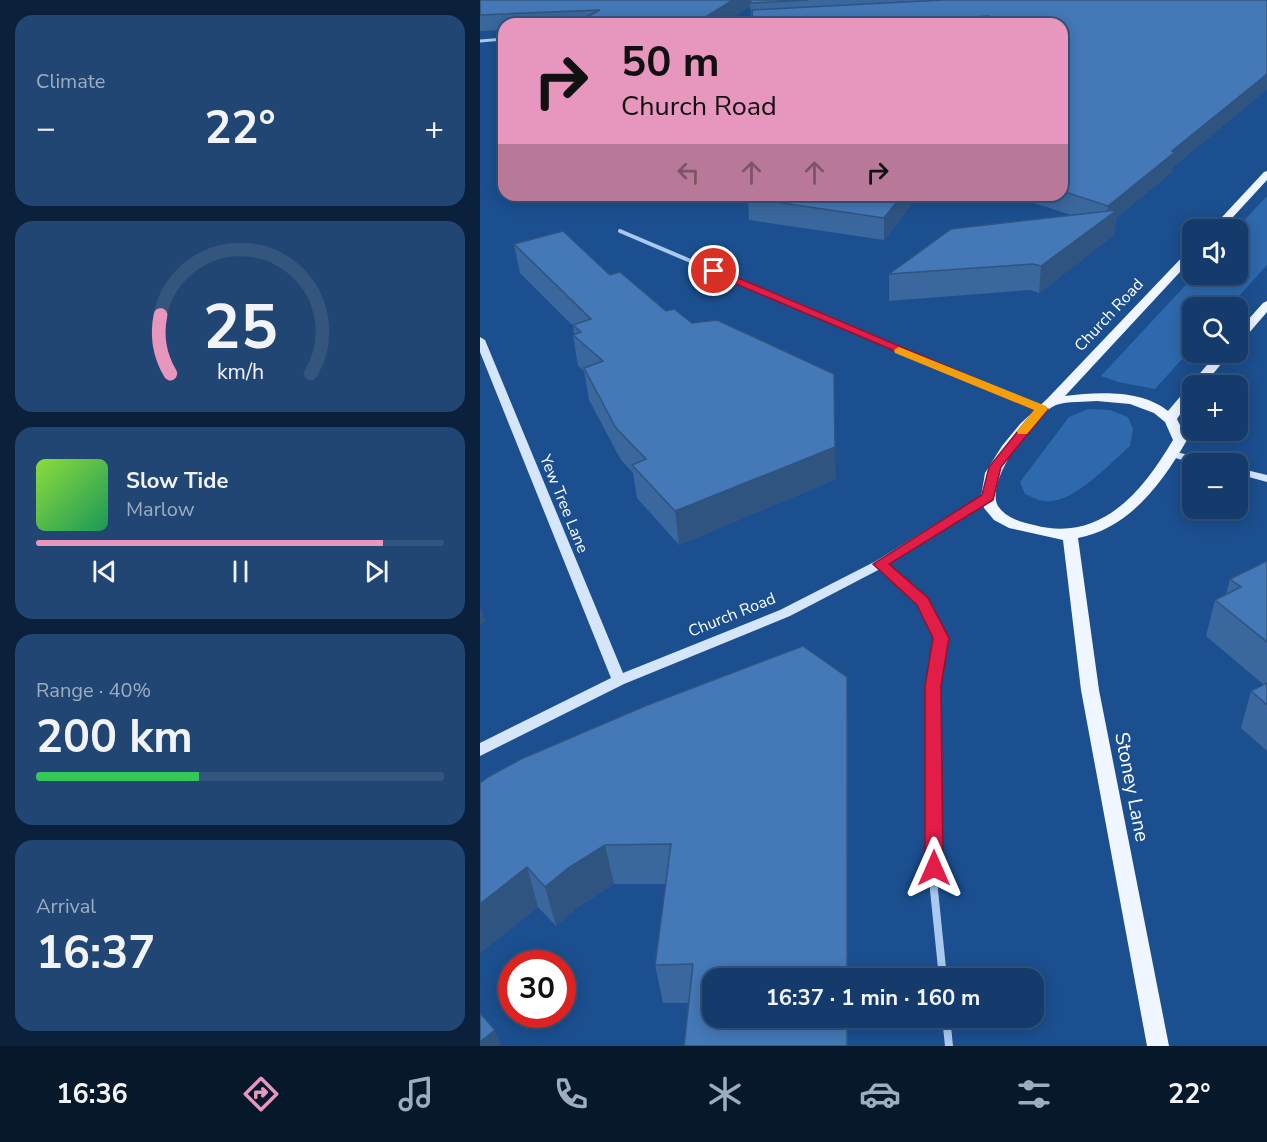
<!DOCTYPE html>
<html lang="en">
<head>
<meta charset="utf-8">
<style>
	:root { --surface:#143b6b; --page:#214673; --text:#f1f3f6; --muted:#9dadc1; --line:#33557e; --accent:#e797bd }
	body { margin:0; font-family:"Nunito Sans",sans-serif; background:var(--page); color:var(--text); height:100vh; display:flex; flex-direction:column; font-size:22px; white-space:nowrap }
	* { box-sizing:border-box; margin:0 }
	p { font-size:20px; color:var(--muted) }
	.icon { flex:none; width:33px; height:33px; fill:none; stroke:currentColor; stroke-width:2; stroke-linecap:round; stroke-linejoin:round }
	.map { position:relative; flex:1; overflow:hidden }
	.panel { display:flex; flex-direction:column; gap:15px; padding:15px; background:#0b203b; width:480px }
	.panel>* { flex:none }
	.top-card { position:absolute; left:18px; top:18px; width:570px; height:183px; border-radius:18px; box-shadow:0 3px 15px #0003,0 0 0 2px var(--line); background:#e797bd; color:#111; overflow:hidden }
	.fabs { position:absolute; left:702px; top:219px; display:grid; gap:12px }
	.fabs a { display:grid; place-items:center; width:66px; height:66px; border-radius:12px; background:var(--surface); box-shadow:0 3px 15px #0003,0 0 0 2px var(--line); font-size:30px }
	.speed { position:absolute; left:18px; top:950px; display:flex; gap:12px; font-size:30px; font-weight:700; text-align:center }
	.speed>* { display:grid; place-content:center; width:78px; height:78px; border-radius:50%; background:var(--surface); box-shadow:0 3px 15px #0003,0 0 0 2px var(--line); line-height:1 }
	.speed .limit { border:9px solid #d22; background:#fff; color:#111 }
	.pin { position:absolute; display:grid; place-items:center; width:51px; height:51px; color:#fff; margin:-26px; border:3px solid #fff; border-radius:50%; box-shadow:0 2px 6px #0007 }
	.me { position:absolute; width:66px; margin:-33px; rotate:0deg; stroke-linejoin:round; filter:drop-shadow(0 0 4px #0008) }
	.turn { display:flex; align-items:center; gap:21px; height:126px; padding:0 24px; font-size:27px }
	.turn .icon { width:78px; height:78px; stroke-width:2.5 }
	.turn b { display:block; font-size:42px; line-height:51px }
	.lanes { display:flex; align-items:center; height:57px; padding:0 24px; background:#0003; justify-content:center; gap:30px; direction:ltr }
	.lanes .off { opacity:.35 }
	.big { font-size:45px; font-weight:700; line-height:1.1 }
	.panel .card { flex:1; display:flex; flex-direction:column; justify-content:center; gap:9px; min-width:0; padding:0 21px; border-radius:18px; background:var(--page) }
	.panel .dial { align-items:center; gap:0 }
	.dial svg { height:156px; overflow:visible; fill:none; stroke:var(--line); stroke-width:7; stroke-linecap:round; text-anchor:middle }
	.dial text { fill:var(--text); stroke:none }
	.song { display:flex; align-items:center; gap:18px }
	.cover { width:72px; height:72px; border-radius:9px; background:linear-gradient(135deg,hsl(90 70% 55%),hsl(150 70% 35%)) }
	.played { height:6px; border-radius:3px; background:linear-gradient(90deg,var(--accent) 85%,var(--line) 85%) }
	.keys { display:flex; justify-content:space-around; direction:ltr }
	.heat { display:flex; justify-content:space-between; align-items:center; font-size:33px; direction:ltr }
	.charge { height:9px; border-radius:4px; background:linear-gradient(90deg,#34c759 40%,var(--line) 0) }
	.trip { position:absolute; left:222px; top:968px; width:342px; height:60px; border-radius:18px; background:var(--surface); box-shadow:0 3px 15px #0003,0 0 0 2px var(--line); font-weight:700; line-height:60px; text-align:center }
	.dock { display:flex; height:96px; justify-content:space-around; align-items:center; background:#08182b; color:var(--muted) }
	.dock .icon { width:42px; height:42px }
	.dock .selected { color:var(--accent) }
	.dock b { font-size:27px; color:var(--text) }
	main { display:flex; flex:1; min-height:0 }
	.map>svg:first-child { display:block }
	.green { fill:#2e69ad }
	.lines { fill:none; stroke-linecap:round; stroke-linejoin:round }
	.street-far4 { stroke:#a9c9ee; stroke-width:3 }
	.street-far3 { stroke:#a9c9ee; stroke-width:4 }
	.street-far2 { stroke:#a9c9ee; stroke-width:5 }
	.street-far1 { stroke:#a9c9ee; stroke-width:7 }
	.street { stroke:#a9c9ee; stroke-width:8 }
	.secondary { fill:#d6e6fa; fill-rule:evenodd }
	.primary { fill:#f0f6ff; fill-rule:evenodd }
	.wall { fill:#3a679d }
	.shaded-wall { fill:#305480 }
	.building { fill:#4478b7; stroke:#305480; stroke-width:1.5 }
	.route { fill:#e11d48; stroke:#92132f; stroke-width:1.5 }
	.slow { fill:#f59e0b }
	.labels { text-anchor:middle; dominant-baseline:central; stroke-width:4.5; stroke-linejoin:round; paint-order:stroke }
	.street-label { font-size:16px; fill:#fff; stroke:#1b4f8f }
	.near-street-label { font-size:20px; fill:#fff; stroke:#1b4f8f }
</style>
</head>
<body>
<main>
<section class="panel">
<div class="card"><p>Climate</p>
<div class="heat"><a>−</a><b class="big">22°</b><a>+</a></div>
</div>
<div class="card dial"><svg viewBox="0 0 100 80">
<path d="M14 69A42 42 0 1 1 86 69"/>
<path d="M14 69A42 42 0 0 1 9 39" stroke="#e797bd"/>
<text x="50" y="56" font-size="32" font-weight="700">25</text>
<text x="50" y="72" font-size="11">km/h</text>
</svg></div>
<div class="card">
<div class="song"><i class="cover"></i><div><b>Slow Tide</b><p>Marlow</p></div></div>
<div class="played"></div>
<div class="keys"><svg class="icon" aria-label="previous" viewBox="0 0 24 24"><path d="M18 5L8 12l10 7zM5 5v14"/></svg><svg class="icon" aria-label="pause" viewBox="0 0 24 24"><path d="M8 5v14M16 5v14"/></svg><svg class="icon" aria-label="next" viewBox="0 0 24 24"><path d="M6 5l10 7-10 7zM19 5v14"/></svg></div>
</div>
<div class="card"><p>Range · 40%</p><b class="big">200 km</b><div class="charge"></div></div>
<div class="card"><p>Arrival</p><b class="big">16:37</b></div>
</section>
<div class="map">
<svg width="787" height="1046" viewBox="0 0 787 1046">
	<rect width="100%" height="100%" fill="#1b4f8f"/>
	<g class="green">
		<polygon points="787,196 787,265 749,307 712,308 712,348 675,389 638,382 621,376 715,275 758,274 756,229"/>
		<path d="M 608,409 L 630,410 L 648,417 L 653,429 L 650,446 C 629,464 592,506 563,501 C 557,500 550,496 545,494 L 540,482 L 589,417 Z"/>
	</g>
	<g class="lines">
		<g class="street-far4">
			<polyline points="253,24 279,22"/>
			<polyline points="0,41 24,39"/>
		</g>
		<polyline class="street-far3" points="140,231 260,282"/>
		<polyline class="street-far2" points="257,280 562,409"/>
		<polyline class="street-far1" points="400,564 443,602 461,638 453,686 453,730"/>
		<g class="street">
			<polyline points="453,729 454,890 463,978"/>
			<polyline points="466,1017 469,1046"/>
		</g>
		<g class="secondary">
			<polygon points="0,337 5,340 143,673 300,610 396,561 504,494 512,494 514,497 404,567 310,616 144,684 0,756 0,743 131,678 0,352"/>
			<polygon points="693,451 734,462 735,464 715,464 689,456 687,454"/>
			<polygon points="758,468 787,475 787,482 758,474"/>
		</g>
		<g class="primary">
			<polygon points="787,171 787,180 741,230 730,230 784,172"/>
			<path d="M 712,250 L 712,259 L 585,396 C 617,392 661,389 688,411 L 738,352 L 751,352 L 723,386 L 712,386 L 712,396 L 697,419 L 707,440 C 682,483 650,528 598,538 L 619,690 L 689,1046 L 667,1046 L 601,690 L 583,540 L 529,528 L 514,520 L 504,508 L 501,497 L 505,473 L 522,446 L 540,424 L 567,399 L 708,251 ZM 617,401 L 650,404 L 674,413 L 685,422 L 693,440 C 662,492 621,543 554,525 C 541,522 526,518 518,506 C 504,482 554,414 576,405 C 588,401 605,402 617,401 Z"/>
			<polygon points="787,301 787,312 762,341 758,342 758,331 783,303"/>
		</g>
	</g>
	<g class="wall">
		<polygon points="0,0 787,0 787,89 692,168 692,172 636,218 634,235 559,293 550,290 409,301 409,274 591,215 529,195 582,195 582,24 272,24 270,6 242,24 24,24 24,30 0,31"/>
		<polygon points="268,198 433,202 404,240 269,220"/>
		<polygon points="34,244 130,275 356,479 199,545 157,498 153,473 141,460 109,400 104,371 98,366 93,335 94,334 93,326 40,273"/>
		<polygon points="787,561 787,751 761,728 771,691 784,685 726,636 735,600 746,594 750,579"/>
		<polygon points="368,716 368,1046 204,1046 208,1003 183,1003 175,965 186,884 134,884 98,907 76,926 58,907 0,953 0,783"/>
	</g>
	<g class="shaded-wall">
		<polygon points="253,0 270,0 270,6 242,24 214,24"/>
		<polygon points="787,74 787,89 692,168 692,172 636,218 634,235 559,293 561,266 627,218 628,206 692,151"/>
		<polygon points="422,195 433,195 433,202 404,240 404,218"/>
		<polygon points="355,447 356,479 199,545 195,511"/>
		<polygon points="0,604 5,621 0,625"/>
		<polygon points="367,677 368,978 367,978"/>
		<polygon points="125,845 134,884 98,907 76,926 65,887 88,868"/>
		<polygon points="47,867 58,907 0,953 0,904"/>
		<rect x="367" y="1017" width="1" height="29"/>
		<polygon points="15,1030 21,1046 0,1046 0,1042"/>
	</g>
	<g class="building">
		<polygon points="0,0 253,0 214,24 93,24 120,10 0,15"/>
		<polygon points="270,0 328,0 271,3"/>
		<polygon points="463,0 787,0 787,74 692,151 695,152 628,206 582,191 582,24 516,24 509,16 393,22 394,24 273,24 272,10"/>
		<polygon points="271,195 422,195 404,218 268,198"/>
		<polygon points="637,210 561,266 553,264 409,274 471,229"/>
		<polygon points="83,231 130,275 140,272 186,311 194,309 212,323 237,320 354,374 355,447 195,511 152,465 166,459 136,428 104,368 123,361 93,335 101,332 93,325 111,319 34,244"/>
		<polygon points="787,561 787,642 735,600 761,587 750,579"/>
		<polygon points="323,646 367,677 367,978 232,978 232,1017 367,1017 367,1046 204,1046 213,964 175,965 191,844 125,845 88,868 65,887 47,867 0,904 0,783 8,777 41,759 165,706"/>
		<polygon points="787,683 787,705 771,691"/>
		<polygon points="0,1013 15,1030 0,1042"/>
	</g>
	<polygon class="route" points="230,269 237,269 568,409 521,467 513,500 409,564 448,598 469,638 461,686 463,868 461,873 454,876 448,873 445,868 445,686 453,638 437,605 393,564 502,495 509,467 555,410 230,273"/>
	<polygon class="slow" points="419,347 566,406 568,409 547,434 538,434 537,431 554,410 415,353 414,350"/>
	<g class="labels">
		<g class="street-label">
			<text transform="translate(629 315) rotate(-47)">Church Road</text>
			<text transform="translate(84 504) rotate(68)">Yew Tree Lane</text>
			<text transform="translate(252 615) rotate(-22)">Church Road</text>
		</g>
		<g class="near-street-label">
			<text transform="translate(652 787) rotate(79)">Stoney Lane</text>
		</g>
	</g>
</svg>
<div class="fabs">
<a><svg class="icon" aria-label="sound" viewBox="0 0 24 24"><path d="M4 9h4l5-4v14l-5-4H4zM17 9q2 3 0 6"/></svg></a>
<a><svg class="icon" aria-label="search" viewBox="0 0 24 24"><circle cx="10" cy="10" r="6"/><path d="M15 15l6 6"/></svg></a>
<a>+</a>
<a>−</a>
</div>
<div class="speed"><div class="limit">30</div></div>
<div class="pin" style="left:234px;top:271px;background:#d93025"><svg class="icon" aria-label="arrive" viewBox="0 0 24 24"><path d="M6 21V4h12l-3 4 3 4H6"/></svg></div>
<svg class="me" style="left:454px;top:868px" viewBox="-20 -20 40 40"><path d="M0-17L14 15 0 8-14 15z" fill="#e11d48" stroke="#fff" stroke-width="4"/></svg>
<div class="trip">16:37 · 1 min · 160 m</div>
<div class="top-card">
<div class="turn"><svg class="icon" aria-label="right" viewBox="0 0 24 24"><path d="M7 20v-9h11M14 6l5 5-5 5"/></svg><div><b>50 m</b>Church Road</div></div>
<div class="lanes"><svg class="icon off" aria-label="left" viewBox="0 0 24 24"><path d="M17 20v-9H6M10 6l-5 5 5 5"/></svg><svg class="icon off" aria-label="ahead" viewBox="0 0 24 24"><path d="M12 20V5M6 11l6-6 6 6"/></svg><svg class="icon off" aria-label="ahead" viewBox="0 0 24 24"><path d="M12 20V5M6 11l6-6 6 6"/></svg><svg class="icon" aria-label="right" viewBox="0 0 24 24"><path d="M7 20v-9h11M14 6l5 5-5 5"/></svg></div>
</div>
</div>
</main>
<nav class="dock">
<b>16:36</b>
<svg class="icon selected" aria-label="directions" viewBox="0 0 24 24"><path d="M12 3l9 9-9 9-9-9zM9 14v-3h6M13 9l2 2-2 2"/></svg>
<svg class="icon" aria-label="music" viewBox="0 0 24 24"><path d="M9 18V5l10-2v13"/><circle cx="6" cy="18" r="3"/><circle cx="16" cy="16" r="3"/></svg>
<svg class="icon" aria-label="phone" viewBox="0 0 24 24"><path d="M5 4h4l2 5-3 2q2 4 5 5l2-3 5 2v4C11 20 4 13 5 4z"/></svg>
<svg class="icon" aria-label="climate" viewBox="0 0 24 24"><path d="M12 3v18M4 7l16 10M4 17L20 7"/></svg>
<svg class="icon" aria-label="car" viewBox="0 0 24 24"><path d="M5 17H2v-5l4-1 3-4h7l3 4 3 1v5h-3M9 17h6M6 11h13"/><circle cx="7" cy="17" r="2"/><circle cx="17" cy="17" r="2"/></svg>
<svg class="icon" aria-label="filters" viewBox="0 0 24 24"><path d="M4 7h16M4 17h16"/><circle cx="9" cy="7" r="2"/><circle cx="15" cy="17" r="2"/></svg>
<b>22°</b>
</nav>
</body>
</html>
